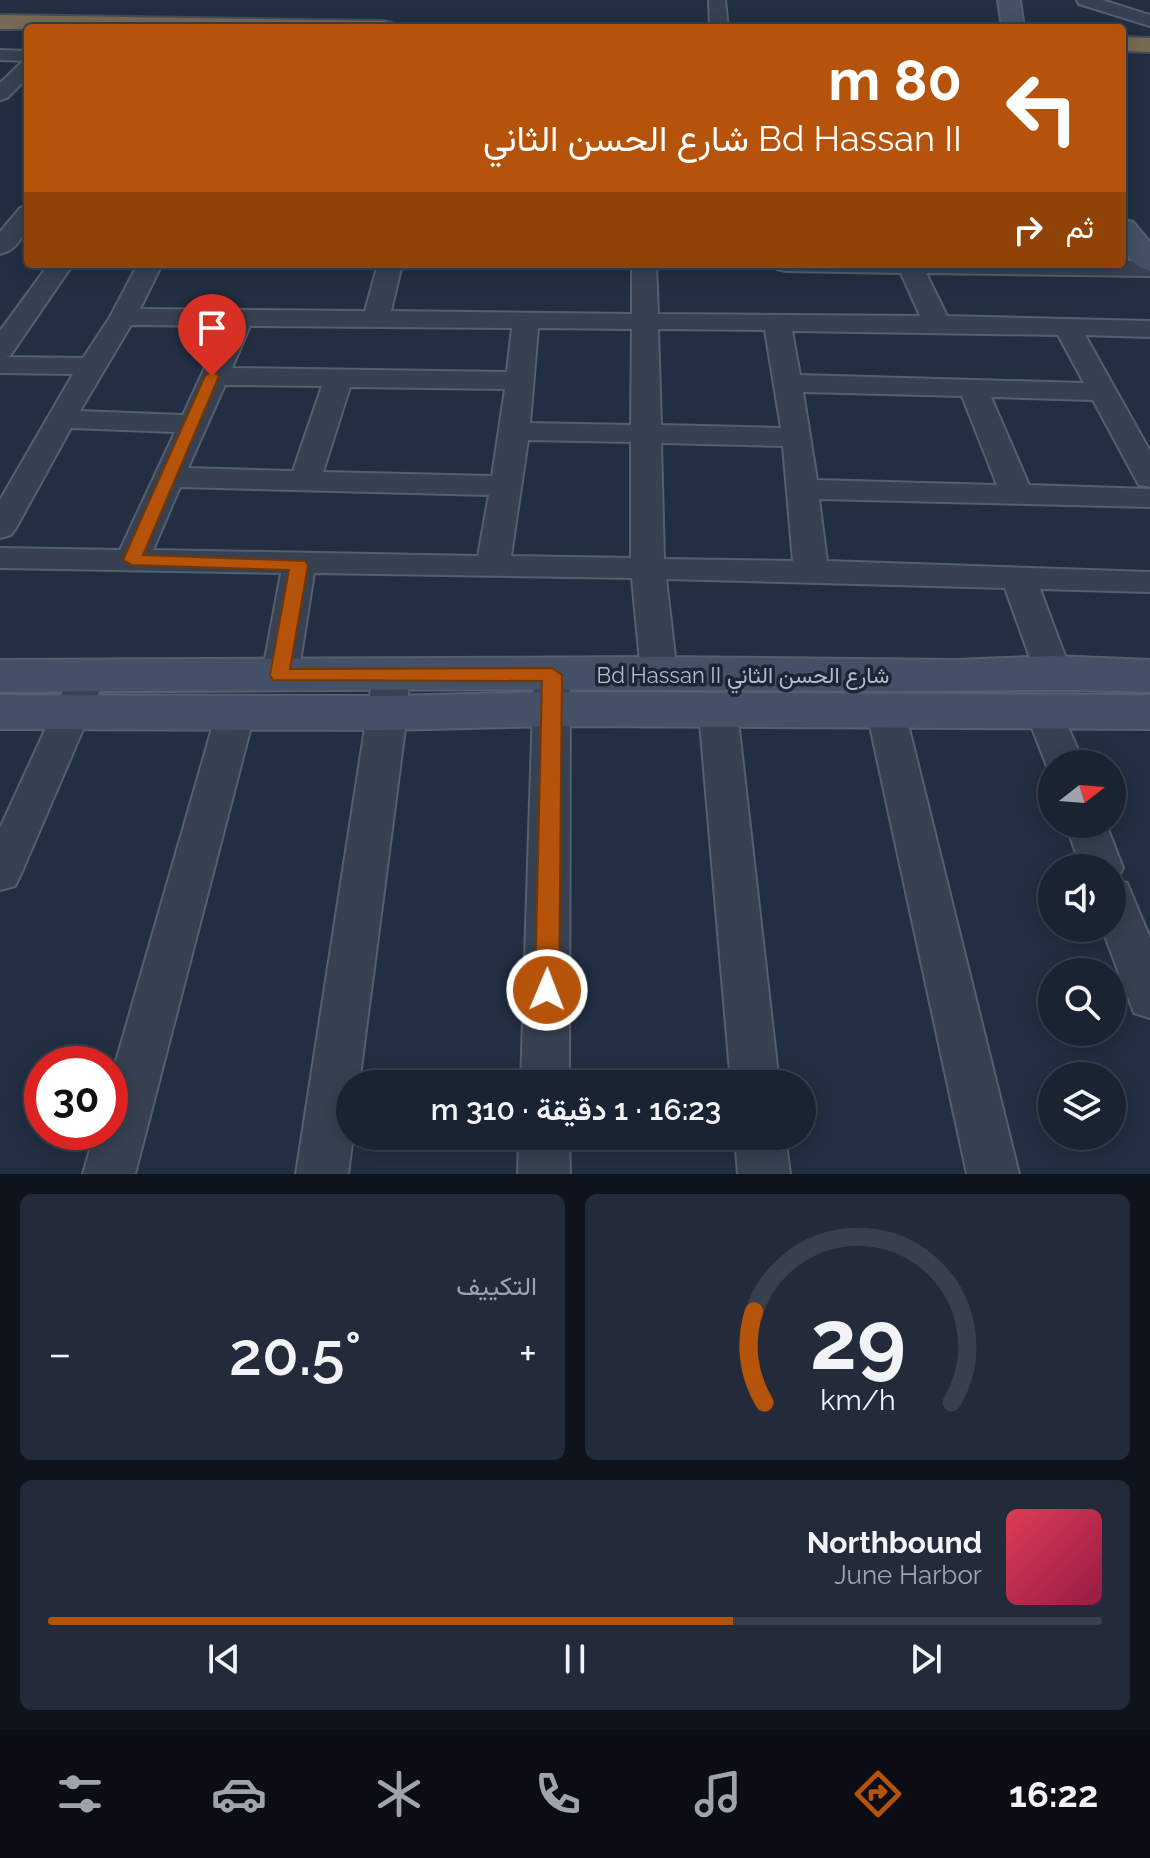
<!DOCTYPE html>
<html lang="ar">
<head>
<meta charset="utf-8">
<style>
	:root { --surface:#1a2332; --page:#232b3a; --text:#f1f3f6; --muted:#9fa4ac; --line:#38404d; --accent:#b45309 }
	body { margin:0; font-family:Raleway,Vazirmatn,sans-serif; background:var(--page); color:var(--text); direction:rtl; height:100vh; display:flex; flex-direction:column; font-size:30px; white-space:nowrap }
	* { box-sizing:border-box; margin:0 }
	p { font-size:26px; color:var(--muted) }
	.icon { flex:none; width:44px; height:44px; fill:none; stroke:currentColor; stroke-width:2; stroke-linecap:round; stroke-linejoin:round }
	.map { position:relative; height:1174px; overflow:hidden; direction:ltr }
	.details { display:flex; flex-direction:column; gap:20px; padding:20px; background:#0e131c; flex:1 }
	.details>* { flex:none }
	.guide { position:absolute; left:24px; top:24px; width:1102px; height:244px; border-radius:8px; box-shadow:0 4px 20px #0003,0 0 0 2px var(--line); direction:rtl; background:#b45309; color:#fff; overflow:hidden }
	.needle { width:52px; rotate:73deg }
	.tools { position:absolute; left:1038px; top:750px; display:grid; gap:16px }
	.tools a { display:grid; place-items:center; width:88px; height:88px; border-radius:50%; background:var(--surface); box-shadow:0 4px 20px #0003,0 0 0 2px var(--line); font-size:40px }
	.speed { position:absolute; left:24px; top:1046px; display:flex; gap:16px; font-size:40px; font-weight:700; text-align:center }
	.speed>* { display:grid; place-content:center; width:104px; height:104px; border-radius:50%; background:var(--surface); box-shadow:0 4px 20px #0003,0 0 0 2px var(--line); line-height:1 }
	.speed .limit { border:12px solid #d22; background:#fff; color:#111 }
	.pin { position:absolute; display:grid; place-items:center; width:68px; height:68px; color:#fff; margin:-82px -34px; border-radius:50% 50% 50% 0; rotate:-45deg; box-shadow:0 0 8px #0007 }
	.pin .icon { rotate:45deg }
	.me { position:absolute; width:88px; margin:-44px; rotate:1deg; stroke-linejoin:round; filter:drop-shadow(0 0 6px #0008) }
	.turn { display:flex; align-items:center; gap:28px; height:168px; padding:0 32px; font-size:36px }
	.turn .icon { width:104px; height:104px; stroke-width:2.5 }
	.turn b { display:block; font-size:56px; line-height:68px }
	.then { display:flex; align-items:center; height:76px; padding:0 32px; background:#0003; gap:16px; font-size:30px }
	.big { font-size:60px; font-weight:600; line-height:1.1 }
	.details .card { flex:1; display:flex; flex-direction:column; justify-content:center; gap:12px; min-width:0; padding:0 28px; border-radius:12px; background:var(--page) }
	.details .dial { align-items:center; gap:0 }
	.dial svg { height:208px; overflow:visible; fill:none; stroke:var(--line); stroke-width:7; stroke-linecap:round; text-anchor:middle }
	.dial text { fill:var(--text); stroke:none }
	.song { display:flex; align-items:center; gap:24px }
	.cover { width:96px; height:96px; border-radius:12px; background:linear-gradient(135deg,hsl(350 70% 55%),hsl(340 70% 35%)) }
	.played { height:8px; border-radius:4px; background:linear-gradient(90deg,var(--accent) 65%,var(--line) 65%) }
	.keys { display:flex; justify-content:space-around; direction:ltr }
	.heat { display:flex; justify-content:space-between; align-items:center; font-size:44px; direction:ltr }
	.details .tiles { flex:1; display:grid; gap:20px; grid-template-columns:1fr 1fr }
	.card:last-child { grid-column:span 2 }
	.trip { position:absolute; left:336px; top:1070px; width:480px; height:80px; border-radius:40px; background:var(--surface); box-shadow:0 4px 20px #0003,0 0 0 2px var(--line); font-weight:600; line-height:80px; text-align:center; direction:rtl }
	.menu { display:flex; height:128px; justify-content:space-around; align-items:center; background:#0a0e14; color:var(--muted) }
	.menu .icon { width:56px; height:56px }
	.menu .active { color:var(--accent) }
	.menu b { font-size:36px; color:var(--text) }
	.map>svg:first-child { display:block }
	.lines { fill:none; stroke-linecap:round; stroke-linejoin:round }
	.street-casing { stroke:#545f6f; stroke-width:4 }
	.secondary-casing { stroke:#545f6f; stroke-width:4 }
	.highway-casing { stroke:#414c5c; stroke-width:4 }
	.street { fill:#374151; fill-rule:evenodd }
	.secondary { fill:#445065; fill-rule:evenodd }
	.highway { fill:#786a53; fill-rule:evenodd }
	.route { fill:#b45309; stroke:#753606; stroke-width:2 }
	.labels { text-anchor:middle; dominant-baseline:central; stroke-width:7; stroke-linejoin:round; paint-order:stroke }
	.street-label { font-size:22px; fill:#b3bccc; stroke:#1b2636 }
</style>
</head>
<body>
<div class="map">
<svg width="1150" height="1174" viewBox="0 0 1150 1174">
	<rect width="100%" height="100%" fill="#222f42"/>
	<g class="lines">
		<defs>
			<g id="street">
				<polygon points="709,0 725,0 728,28 710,28"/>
				<polygon points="1077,0 1102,0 1150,15 1150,26 1079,4"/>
				<polygon points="0,50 28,51 28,77 7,98 0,100 0,83 21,63 28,61 0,60"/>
				<path d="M 28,206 C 28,226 22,249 0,254 L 0,232 L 20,208 Z"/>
				<path d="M 1122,261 L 1150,262 L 1150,276 L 926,273 L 947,316 L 1150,321 L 1150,337 L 1085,335 L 1150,451 L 1150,487 L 1139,485 L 1135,478 L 1093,400 L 991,397 L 1029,485 L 1150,489 L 1150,507 L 819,499 L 827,561 L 1150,572 L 1150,592 L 1040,589 L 1071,672 L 1066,681 L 1053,684 L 1040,681 L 1035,672 L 1005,588 L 666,579 L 677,673 L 672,682 L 659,685 L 646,682 L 641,673 L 632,578 L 314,573 L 298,675 L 293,684 L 280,687 L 267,684 L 262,675 L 281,573 L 0,568 L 0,548 L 120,550 L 175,432 L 71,428 L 16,528 L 11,535 L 0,538 L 0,500 L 73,374 L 0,373 L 0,331 L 49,264 L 73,264 L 10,356 L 5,357 L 83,358 L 110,317 L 138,264 L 162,264 L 140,309 L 365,311 L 378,264 L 402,264 L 391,311 L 632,314 L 632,264 L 656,264 L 658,314 L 920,316 L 901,273 L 786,271 L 777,269 L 774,264 L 1122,264 ZM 131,325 L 224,326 L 183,415 L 80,411 ZM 250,326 L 512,328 L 507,372 L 232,368 ZM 538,328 L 632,329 L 631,425 L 530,423 ZM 658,329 L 765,330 L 781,428 L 661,425 ZM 792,331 L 1058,335 L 1084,383 L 800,375 ZM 225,385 L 322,386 L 293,471 L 188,468 ZM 350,387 L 505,389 L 492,476 L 323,472 ZM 803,392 L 962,396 L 997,485 L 817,480 ZM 528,440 L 631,442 L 631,558 L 511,556 ZM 661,443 L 783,446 L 793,561 L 664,559 ZM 180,487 L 489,495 L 478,556 L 153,550 Z"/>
				<polygon points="552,663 565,666 570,675 569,1084 521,1084 534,675 539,666"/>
				<polygon points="391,664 404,667 409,676 407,713 359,1084 350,1084 350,1136 353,1136 348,1174 296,1174 373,676 378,667"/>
				<polygon points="87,666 100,669 105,678 21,874 15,886 0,890 0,828 69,678 74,669"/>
				<polygon points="1044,697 1057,701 1084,764 1052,764 1050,774 1025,710 1031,701"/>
				<polygon points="236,698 249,702 255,711 135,1174 83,1174 95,1132 110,1132 110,1082 217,711 223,702"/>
				<polygon points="718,698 731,702 737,711 779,1084 731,1084 699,711 705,702"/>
				<polygon points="886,699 899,703 905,712 1019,1174 967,1174 867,712 873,703"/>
				<polygon points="1066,824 1106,824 1123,868 1116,880 1127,883 1150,938 1150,1018 1134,1013 1102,928 1112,928 1112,868 1081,868"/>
				<polygon points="519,1136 569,1136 570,1174 518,1174"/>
				<polygon points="735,1136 785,1136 790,1174 738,1174"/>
			</g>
			<g id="secondary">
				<polygon points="998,0 1020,0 1024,28 1002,28"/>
				<path d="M 1122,219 L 1133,222 L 1150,242 L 1150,271 C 1124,265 1122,242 1122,219 Z"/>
				<path d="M 1053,656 L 1150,660 L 1150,692 C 1059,688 969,692 878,691 C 585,688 293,690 0,692 L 0,660 L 659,657 L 955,660 Z"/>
				<polygon points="553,692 1150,695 1150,729 553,726 388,730 0,729 0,695 388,696"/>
			</g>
			<g id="highway">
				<polygon points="0,15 384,21 392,23 395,28 0,29"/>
				<polygon points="1122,37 1150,38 1150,52 1122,51"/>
			</g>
		</defs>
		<use href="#street" class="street-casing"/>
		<use href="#secondary" class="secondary-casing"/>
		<use href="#highway" class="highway-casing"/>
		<use href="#street" class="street"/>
		<use href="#secondary" class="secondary"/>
		<use href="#highway" class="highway"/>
	</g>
	<polygon class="route" points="212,371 219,376 143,555 305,561 308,565 290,669 552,668 562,675 559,990 555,997 547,1000 538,997 535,990 542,681 273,680 270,675 289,570 132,565 123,560 205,376"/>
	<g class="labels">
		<g class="street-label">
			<text x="743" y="675">Bd Hassan II شارع الحسن الثاني</text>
		</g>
	</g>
</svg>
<div class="tools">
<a><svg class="needle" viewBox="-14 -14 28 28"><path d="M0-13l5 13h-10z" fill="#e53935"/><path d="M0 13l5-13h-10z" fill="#9fa4ac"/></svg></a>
<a><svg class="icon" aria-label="sound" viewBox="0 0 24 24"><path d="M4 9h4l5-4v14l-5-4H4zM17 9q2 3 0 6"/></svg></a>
<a><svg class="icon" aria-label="search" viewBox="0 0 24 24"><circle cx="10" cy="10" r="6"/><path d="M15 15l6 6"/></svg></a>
<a><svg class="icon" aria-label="layers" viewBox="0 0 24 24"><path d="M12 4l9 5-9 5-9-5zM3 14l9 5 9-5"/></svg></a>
</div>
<div class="speed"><div class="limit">30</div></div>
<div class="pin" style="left:212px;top:376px;background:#d93025"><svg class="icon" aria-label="arrive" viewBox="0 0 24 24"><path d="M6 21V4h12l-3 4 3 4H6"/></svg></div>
<svg class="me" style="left:547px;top:990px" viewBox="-20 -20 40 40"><circle r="17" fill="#b45309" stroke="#fff" stroke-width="3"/><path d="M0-11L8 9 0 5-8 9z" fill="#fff"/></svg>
<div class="trip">16:23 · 1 دقيقة · 310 m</div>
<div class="guide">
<div class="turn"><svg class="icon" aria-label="left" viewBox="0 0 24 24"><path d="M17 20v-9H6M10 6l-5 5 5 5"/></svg><div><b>80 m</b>Bd Hassan II شارع الحسن الثاني</div></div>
<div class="then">ثم<svg class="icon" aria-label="right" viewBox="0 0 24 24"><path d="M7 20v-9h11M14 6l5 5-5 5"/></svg></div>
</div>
</div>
<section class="details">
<div class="tiles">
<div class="card dial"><svg viewBox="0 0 100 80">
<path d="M14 69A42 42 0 1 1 86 69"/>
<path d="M14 69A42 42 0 0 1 10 34" stroke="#b45309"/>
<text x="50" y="56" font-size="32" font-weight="700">29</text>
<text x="50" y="72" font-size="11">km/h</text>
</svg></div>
<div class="card"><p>التكييف</p>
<div class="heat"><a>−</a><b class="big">20.5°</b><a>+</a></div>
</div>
<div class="card">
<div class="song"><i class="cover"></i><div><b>Northbound</b><p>June Harbor</p></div></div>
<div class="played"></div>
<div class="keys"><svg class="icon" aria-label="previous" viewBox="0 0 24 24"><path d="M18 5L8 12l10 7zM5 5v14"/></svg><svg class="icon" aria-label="pause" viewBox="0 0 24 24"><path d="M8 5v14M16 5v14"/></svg><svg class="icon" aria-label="next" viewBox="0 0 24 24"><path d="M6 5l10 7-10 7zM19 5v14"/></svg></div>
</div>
</div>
</section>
<nav class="menu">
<b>16:22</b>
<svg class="icon active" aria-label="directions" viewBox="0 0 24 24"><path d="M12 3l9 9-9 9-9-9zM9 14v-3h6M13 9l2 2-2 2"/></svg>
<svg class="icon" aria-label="music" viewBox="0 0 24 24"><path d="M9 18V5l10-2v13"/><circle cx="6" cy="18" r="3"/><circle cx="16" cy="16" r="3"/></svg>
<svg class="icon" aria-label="phone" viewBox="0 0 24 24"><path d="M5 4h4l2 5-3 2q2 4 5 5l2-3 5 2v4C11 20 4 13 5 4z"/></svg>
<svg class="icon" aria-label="climate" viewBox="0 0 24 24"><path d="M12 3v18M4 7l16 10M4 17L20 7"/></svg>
<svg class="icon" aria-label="car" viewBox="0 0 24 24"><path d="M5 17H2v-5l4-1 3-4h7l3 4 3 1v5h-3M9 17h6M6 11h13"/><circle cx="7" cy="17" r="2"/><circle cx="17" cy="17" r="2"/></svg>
<svg class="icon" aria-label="filters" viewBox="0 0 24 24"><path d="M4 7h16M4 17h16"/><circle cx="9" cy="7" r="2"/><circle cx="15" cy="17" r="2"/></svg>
</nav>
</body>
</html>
